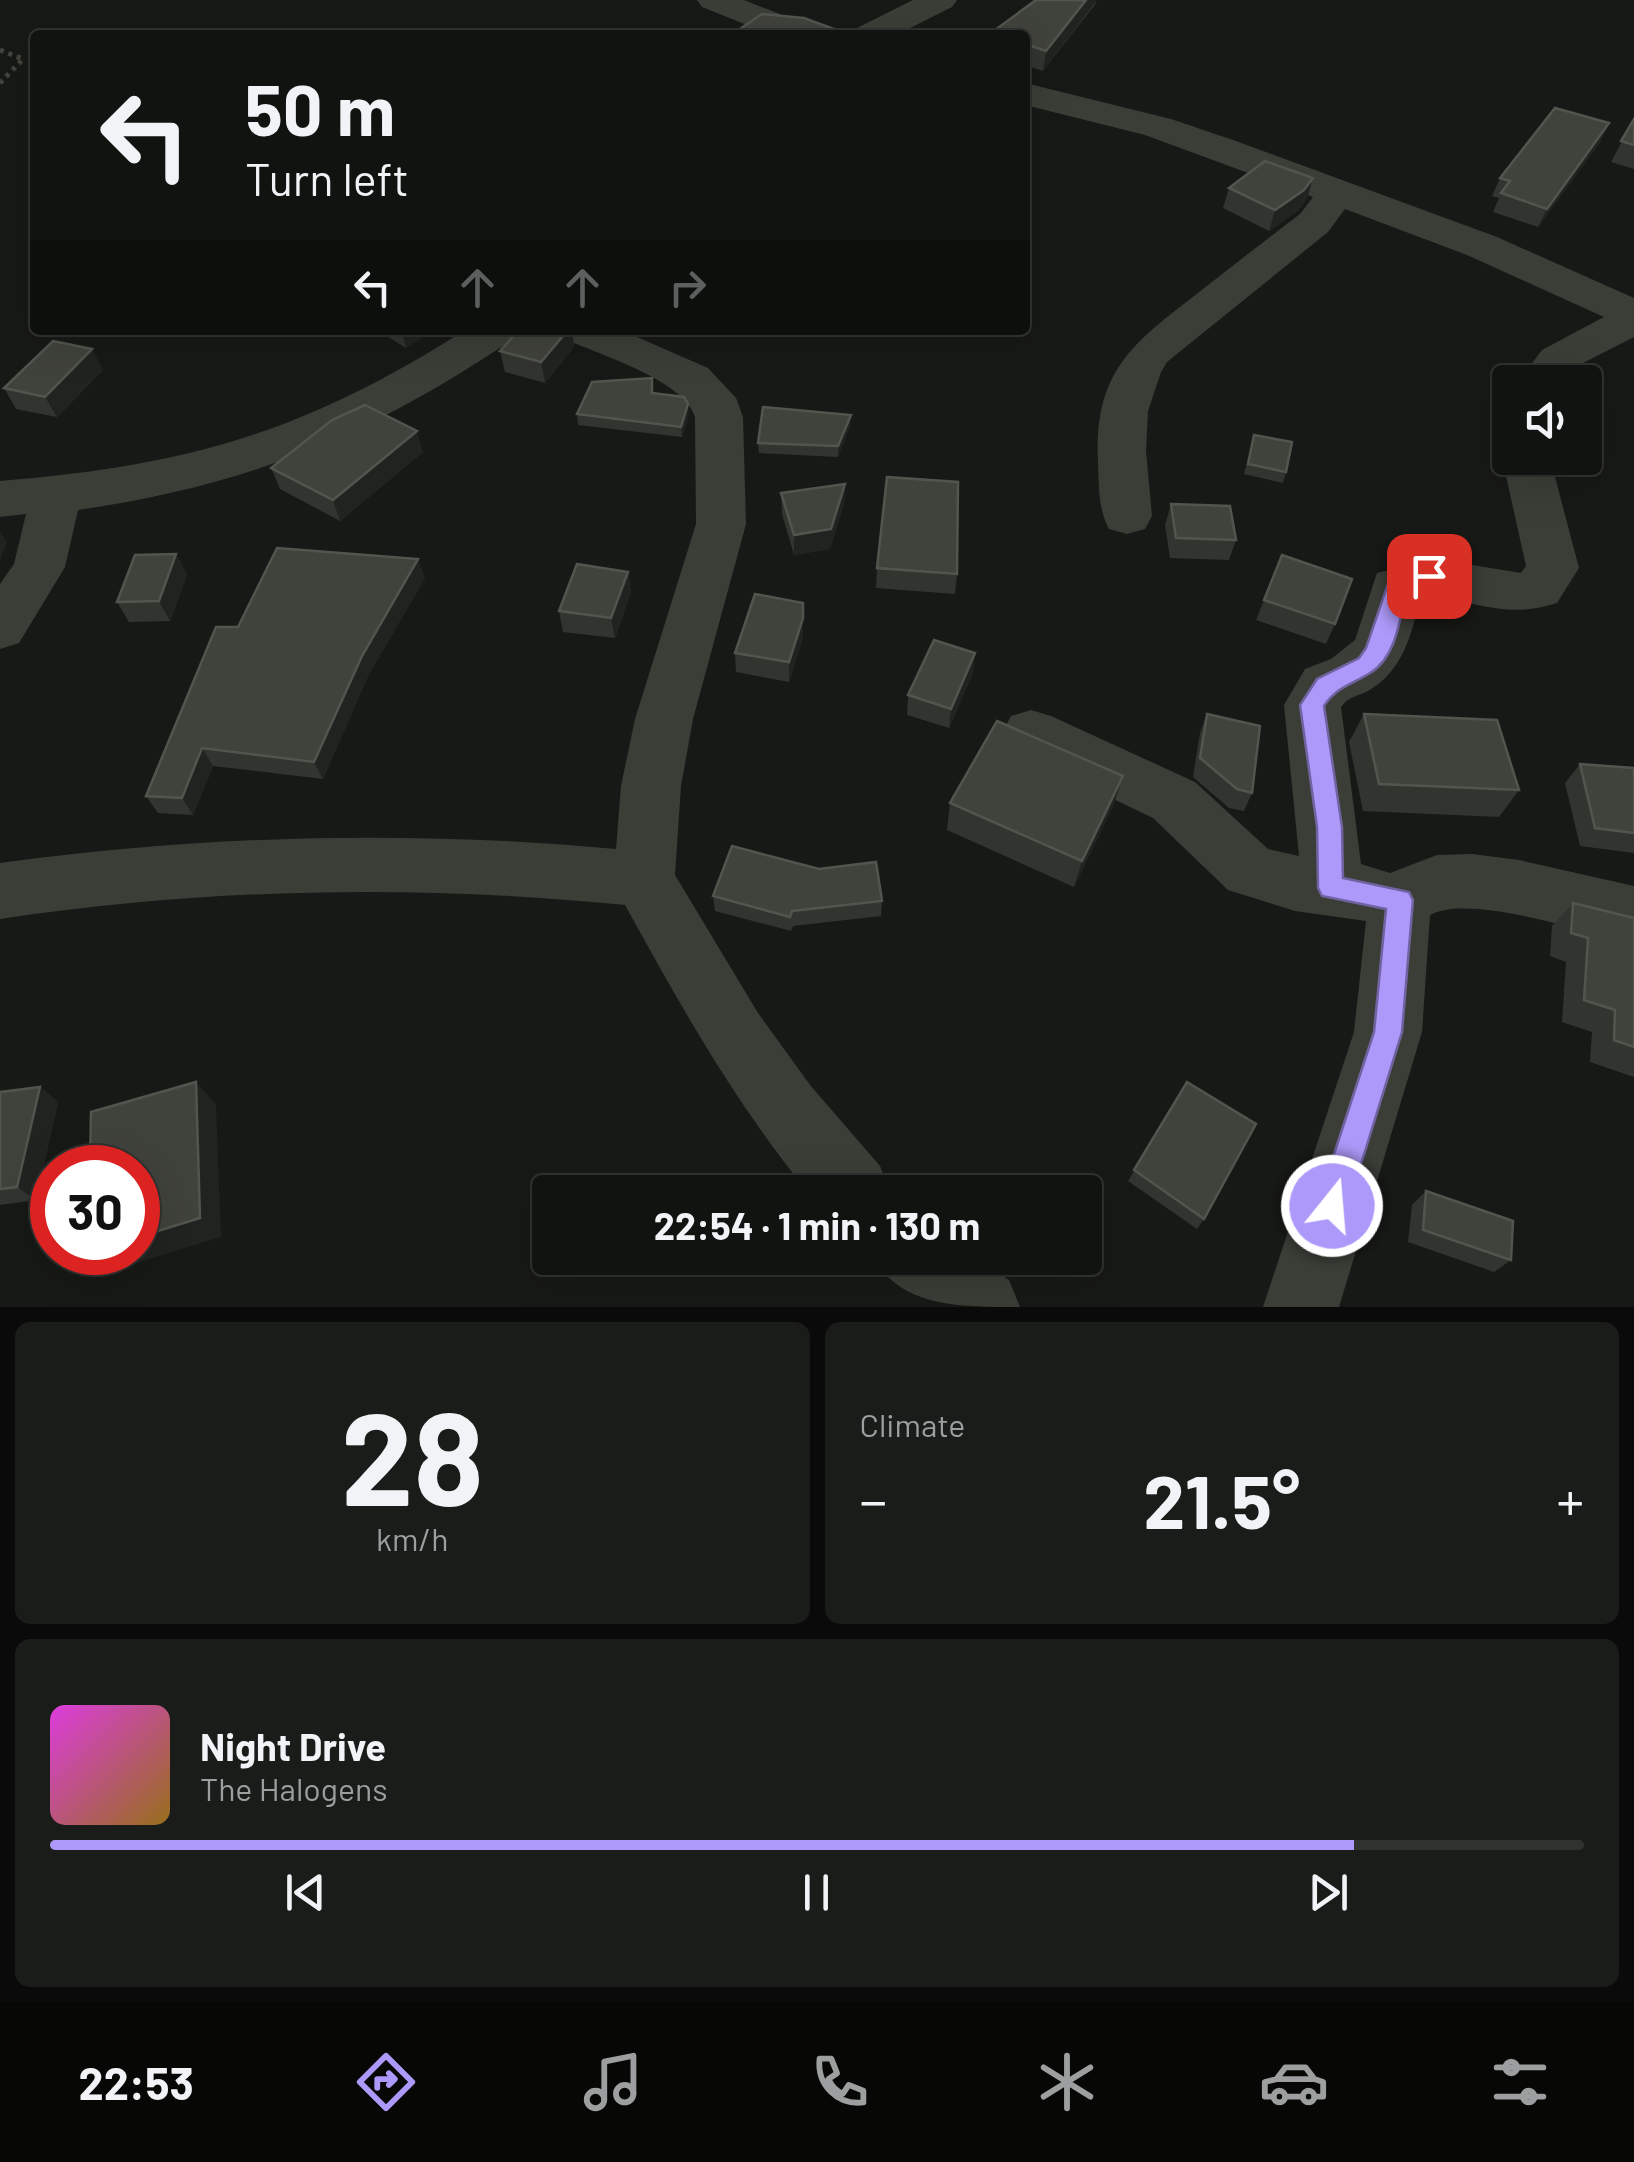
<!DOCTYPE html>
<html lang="en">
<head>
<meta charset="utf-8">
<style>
	:root { --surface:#111310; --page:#1a1c19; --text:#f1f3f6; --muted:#9c9e9f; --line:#303230; --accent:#ad99f9 }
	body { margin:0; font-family:Barlow,sans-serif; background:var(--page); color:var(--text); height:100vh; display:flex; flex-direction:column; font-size:38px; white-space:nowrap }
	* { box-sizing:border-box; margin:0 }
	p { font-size:32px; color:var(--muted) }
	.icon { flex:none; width:55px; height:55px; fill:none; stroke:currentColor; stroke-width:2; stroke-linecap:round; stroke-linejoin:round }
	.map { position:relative; height:1307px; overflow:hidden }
	.sheet { display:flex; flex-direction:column; gap:15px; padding:15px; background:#090a09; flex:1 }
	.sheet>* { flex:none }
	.banner { position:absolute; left:30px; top:30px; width:1000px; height:305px; border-radius:10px; box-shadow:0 10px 40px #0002,0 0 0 2px var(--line); background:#111310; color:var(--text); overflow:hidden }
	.controls { position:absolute; left:1492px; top:365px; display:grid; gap:20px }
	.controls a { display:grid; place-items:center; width:110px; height:110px; border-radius:10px; background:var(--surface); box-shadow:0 10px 40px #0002,0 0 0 2px var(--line); font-size:50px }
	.speed { position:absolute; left:30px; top:1145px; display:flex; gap:20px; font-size:50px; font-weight:700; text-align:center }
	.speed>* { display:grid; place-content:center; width:130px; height:130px; border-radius:50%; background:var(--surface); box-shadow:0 10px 40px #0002,0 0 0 2px var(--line); line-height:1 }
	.speed .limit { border:15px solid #d22; background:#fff; color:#111 }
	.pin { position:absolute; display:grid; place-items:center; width:85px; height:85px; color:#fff; margin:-42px; border-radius:20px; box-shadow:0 5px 15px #0006 }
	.me { position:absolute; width:110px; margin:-55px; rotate:17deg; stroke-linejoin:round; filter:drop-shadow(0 0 8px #0008) }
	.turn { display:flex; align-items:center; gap:35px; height:210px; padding:0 50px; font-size:45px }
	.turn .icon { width:130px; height:130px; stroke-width:2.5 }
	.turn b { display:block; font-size:70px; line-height:85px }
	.lanes { display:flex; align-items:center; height:95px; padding:0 50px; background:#0003; justify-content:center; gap:50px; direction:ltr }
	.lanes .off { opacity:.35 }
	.big { font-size:75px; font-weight:700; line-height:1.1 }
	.sheet .widget { flex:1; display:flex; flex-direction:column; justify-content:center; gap:15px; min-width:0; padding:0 35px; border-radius:15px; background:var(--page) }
	.sheet .dial { align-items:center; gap:0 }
	.dial b { font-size:130px; line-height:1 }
	.song { display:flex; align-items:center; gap:30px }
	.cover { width:120px; height:120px; border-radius:15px; background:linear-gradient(135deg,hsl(300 70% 55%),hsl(40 70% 35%)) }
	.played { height:10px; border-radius:5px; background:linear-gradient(90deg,var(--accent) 85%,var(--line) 85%) }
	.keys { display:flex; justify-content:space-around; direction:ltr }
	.heat { display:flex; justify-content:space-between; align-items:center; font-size:55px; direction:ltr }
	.sheet .tiles { flex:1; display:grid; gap:15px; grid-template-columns:1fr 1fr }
	.widget:last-child { grid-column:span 2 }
	.trip { position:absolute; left:532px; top:1175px; width:570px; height:100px; border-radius:10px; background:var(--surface); box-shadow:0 10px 40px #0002,0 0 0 2px var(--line); font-weight:700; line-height:100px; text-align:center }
	.tabs { display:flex; height:160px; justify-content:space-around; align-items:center; background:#070806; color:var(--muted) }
	.tabs .icon { width:70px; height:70px }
	.tabs .selected { color:var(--accent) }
	.tabs b { font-size:45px; color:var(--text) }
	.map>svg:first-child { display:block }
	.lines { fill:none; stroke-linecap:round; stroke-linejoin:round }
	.path { stroke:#43453d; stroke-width:5; stroke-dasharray:4 5; stroke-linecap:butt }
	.minor { fill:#3b3e37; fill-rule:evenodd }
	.wall { fill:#32342f }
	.shaded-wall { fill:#212320 }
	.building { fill:#40423c; stroke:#52554d; stroke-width:2.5 }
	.route { fill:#ad99f9; stroke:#7063a2; stroke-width:2.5 }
</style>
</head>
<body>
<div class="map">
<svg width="1634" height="1307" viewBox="0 0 1634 1307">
	<rect width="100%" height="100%" fill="#171916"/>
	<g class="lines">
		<polyline class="path" points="0,50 23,59 0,83"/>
		<g class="minor">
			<polygon points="697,0 744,0 815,28 820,35 772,35 702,7"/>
			<polygon points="913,0 957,0 952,7 896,35 852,35 857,28"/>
			<path d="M 1025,83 L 1171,119 L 1233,140 L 1497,237 L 1634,298 L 1634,337 L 1585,362 L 1564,382 L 1518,382 L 1542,350 L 1604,317 L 1467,255 L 1345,209 L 1328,232 L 1167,362 L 1161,372 L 1148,411 L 1146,451 L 1152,516 L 1145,529 L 1127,534 L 1109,529 C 1098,509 1099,485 1098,462 C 1094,368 1135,342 1203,289 C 1235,264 1267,239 1300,214 L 1313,197 L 1145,135 L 1025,105 Z"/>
			<path d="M 465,330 L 518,330 L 512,340 C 369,436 249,485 78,510 L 65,567 L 19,643 L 0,649 L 0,584 L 14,564 L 26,514 L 0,517 L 0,481 C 188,466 305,432 465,330 Z"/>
			<path d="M 561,330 L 621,330 L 708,368 L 736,398 L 743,417 L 746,524 L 693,719 L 681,786 L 675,875 L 758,1013 L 810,1085 L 880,1166 L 890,1192 L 808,1192 C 733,1100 682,1008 625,905 C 415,884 209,888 0,919 L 0,863 C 205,835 409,830 616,849 L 621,786 L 635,719 L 696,524 L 695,417 C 685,381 601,355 567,340 Z"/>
			<path d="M 1510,446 L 1510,458 L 1550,458 L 1579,568 L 1557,603 C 1496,622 1475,595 1420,600 C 1411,635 1403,671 1368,691 C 1358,696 1348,697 1341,707 L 1361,864 L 1390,873 L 1437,855 L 1472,854 L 1519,860 L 1634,886 L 1634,944 C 1588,933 1470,893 1430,915 L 1422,1032 L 1339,1307 L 1263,1307 L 1354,1032 L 1366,921 L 1295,911 L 1228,890 L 1153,818 L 1011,750 L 1002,733 L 1011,716 L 1031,710 L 1051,716 L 1195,782 L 1268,849 L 1299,856 L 1284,705 L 1305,669 L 1331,659 L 1355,640 L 1377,573 L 1435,559 L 1521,573 L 1526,566 L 1502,458 Z"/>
			<path d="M 874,1258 L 976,1258 L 1009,1280 L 1020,1307 C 958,1307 901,1307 874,1258 Z"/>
		</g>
	</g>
	<g class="wall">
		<polygon points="1097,2 1043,71 1025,65 1025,35 991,35 991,33"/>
		<polygon points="1634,119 1634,169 1611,162"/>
		<polygon points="1601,141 1538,227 1493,212 1499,198 1492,196 1500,178"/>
		<polygon points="1229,188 1307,199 1298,211 1269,231 1223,208"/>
		<polygon points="377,330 434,330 406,348"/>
		<polygon points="519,330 572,330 574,347 545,383 505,372 500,351"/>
		<polygon points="103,370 57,417 16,409 4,388"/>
		<polygon points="654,393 689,414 682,437 578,425 577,414"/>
		<polygon points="850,426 838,457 759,453 758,443"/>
		<polygon points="1254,435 1286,472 1283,483 1244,474"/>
		<polygon points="423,452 340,521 280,489 271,468"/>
		<polygon points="845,484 844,504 830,549 794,555 782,514 781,493"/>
		<polygon points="1171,504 1236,540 1229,560 1170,558 1165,525"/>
		<polygon points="176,554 187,575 170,621 129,622 117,602"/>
		<polygon points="1282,555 1335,624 1326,644 1256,620"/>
		<polygon points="877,568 957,574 955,594 876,588"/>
		<polygon points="628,572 631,592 615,638 563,632 559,611"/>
		<polygon points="425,578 369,674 323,779 213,766 193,815 158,813 146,796 238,627"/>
		<polygon points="803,603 803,638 789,682 736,672 735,653"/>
		<polygon points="973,673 949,728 907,715 908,695"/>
		<polygon points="1207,714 1252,793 1244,811 1229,808 1193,777 1200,733"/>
		<polygon points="1364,714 1519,790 1499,817 1363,811 1349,742"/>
		<polygon points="1580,764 1634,768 1634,853 1580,846 1565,783"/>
		<polygon points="1123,776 1114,804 1074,887 947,830 950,803"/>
		<polygon points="713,896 882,901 881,916 793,926 791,931 715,911"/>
		<polygon points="1573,903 1634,918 1634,1077 1590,1062 1592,1032 1562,1022 1566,962 1550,956 1552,926"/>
		<polygon points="1187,1082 1204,1219 1197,1229 1128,1181"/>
		<polygon points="40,1087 58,1102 36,1200 0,1205 0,1092"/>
		<polygon points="1426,1191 1511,1260 1494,1272 1408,1242 1412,1205"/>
	</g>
	<g class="shaded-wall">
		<polygon points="1086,0 1097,0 1043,71 1046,51"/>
		<polygon points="1609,123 1601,141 1538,227 1547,209"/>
		<polygon points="1313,178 1307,199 1298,211 1269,231 1275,210"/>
		<polygon points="401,330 434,330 406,348"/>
		<polygon points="568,330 572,330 574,347 545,383 541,362"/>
		<polygon points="92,349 103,370 57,417 45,397"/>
		<polygon points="688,404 689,414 682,437 681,427"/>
		<polygon points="851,415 850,426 838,457 838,446"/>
		<polygon points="417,431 423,452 340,521 333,500"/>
		<polygon points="845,484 844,504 830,549 794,555 794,535"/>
		<polygon points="0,531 7,542 0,560"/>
		<polygon points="176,554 187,575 170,621 159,601"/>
		<polygon points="418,559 425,578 369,674 323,779 314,762 362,656"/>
		<polygon points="628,572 631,592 615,638 611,618"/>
		<polygon points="803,618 803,638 789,682 789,662"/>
		<polygon points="975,653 973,673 949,728 951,709"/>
		<polygon points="202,748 213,766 193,815 182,798"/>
		<polygon points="1123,776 1114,804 1074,887 1082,861"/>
		<polygon points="196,1082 216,1104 221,1237 113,1270 88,1252 138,1252 138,1237"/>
		<polygon points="40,1087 58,1102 36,1200 17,1187"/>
	</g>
	<g class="building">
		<polygon points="1036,0 1086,0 1046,51 1025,44 1025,35 998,35 991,33"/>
		<polygon points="762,14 804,18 850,35 731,35"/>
		<polygon points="1555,108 1609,123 1547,209 1501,193 1510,181 1500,178"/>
		<polygon points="1634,119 1634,145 1621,141"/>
		<polygon points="1265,161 1313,178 1304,190 1275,210 1229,188"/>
		<polygon points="519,330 568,330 541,362 500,351"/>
		<polygon points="53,341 92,349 45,397 4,388"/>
		<polygon points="652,378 652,393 684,397 688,404 681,427 577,414 592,382"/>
		<polygon points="365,405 417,431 333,500 271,468 332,420"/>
		<polygon points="763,407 851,415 838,446 758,443"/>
		<polygon points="1254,435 1292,442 1286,472 1248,464"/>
		<polygon points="887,477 958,482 957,574 877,568"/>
		<polygon points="845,484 831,529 794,535 781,493"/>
		<polygon points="1171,504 1230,506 1236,540 1176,538"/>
		<polygon points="277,548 418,559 362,656 314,762 202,748 182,798 146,796 216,627 238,627"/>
		<polygon points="176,554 159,601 117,602 135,555"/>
		<polygon points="1282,555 1352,579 1335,624 1264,600"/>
		<polygon points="577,564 628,572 611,618 559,611"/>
		<polygon points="755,594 803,603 803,618 789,662 735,653"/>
		<polygon points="934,640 975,653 951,709 908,695"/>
		<polygon points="1207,714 1260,726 1252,793 1237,789 1200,758"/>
		<polygon points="1364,714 1497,720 1519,790 1379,784"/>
		<polygon points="997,721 1123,776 1082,861 950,803"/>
		<polygon points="1580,764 1634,768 1634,833 1595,828"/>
		<polygon points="732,846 819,869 876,862 882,901 792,911 790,917 713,896"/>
		<polygon points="1573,903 1634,918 1634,1047 1614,1040 1615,1010 1584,1000 1588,938 1571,933"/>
		<polygon points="196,1082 200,1218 138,1237 138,1168 90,1168 91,1112"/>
		<polygon points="1187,1082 1256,1124 1204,1219 1134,1170"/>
		<polygon points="40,1087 17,1187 0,1189 0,1092"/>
		<polygon points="1426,1191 1513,1221 1511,1260 1423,1230"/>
	</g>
	<path class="route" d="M 1429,568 L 1440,576 L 1437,581 L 1406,592 C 1400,619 1396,658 1370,673 C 1351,685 1336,687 1324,706 L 1342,827 L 1343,878 L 1409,892 L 1413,900 L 1402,1032 L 1348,1206 L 1343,1217 L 1332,1221 L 1322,1217 L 1317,1206 L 1374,1032 L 1386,909 L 1322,896 L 1318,888 L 1317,827 L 1300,705 L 1317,679 L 1359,658 L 1366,648 L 1389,581 Z"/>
</svg>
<div class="controls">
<a><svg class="icon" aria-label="sound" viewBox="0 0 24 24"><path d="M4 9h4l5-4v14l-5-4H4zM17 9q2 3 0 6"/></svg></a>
</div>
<div class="speed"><div class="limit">30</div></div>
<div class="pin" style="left:1429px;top:576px;background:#d93025"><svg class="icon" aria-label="arrive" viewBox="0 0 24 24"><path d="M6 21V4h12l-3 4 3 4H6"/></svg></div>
<svg class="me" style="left:1332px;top:1206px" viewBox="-20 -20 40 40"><circle r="17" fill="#ad99f9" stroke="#fff" stroke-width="3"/><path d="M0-11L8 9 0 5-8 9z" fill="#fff"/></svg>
<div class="trip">22:54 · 1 min · 130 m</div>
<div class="banner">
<div class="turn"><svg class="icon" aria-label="left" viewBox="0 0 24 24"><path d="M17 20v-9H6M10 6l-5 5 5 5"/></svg><div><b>50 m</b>Turn left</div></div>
<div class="lanes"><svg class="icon" aria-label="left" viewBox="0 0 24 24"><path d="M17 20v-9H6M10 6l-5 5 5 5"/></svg><svg class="icon off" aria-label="ahead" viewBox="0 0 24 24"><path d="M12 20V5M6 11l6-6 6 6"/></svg><svg class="icon off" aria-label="ahead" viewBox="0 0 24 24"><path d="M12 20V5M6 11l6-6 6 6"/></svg><svg class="icon off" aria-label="right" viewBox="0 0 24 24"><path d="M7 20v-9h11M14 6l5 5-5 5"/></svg></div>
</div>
</div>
<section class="sheet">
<div class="tiles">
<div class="widget dial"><b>28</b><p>km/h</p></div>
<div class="widget"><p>Climate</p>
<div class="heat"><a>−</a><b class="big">21.5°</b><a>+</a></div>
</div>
<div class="widget">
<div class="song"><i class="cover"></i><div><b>Night Drive</b><p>The Halogens</p></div></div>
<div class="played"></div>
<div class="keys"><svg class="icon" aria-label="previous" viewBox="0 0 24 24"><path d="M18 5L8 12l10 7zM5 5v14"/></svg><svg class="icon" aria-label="pause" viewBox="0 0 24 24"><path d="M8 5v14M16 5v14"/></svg><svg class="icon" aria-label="next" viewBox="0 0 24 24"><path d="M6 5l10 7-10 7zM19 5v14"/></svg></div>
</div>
</div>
</section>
<nav class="tabs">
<b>22:53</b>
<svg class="icon selected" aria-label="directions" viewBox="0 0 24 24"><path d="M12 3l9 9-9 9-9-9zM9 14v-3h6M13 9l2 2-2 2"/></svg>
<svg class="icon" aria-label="music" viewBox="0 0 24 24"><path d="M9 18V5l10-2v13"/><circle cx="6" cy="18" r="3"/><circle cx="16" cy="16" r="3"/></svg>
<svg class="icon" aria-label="phone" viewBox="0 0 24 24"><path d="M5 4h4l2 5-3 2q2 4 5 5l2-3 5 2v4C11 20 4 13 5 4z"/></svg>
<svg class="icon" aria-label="climate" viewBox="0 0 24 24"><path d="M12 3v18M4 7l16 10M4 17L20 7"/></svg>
<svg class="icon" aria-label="car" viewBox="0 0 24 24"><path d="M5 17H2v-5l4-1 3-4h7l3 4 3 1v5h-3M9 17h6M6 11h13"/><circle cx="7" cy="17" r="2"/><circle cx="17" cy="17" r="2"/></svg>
<svg class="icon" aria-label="filters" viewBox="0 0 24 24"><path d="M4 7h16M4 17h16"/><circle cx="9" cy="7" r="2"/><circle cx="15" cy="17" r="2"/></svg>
</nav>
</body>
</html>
